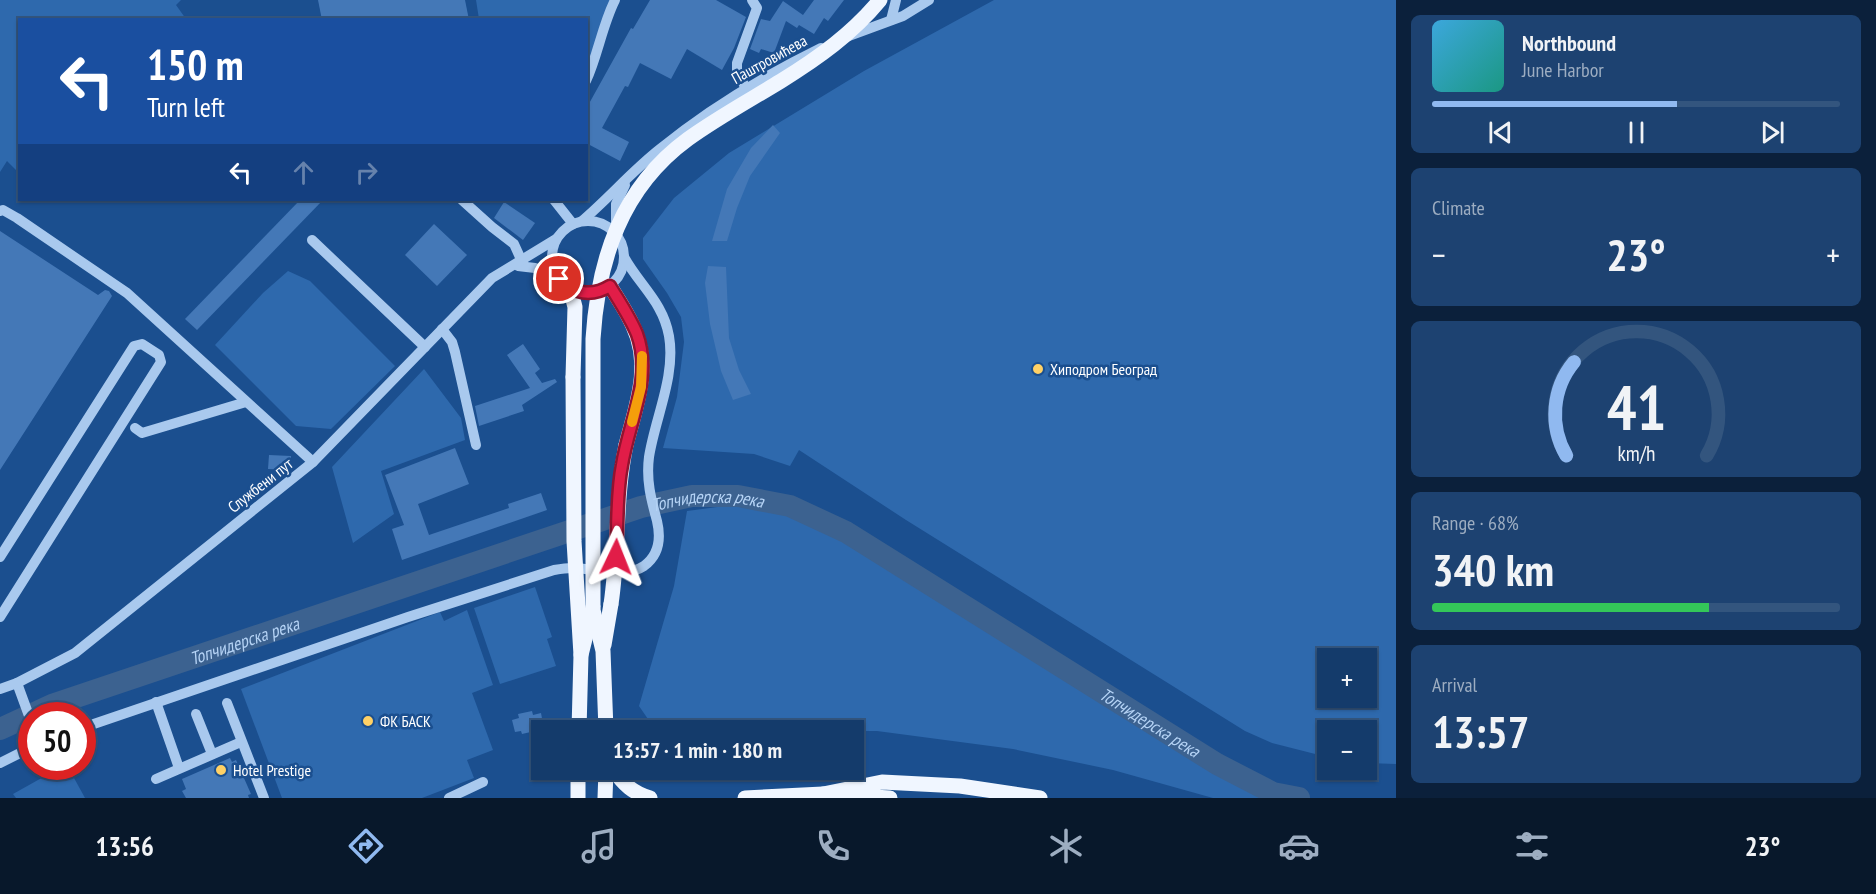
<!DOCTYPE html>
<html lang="en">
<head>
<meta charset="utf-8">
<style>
	:root { --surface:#143b6b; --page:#1d4271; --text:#f1f3f6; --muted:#9dadc1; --line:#33557e; --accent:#90b9f0 }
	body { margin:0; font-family:"PT Sans Narrow",sans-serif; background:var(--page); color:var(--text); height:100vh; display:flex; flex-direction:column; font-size:22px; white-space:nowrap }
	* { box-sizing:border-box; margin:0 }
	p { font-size:20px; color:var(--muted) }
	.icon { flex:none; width:33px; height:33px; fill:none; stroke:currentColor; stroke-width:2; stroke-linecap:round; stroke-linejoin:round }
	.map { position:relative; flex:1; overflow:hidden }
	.side { display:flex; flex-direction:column; gap:15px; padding:15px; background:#0b203b; width:480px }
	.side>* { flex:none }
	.hud { position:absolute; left:18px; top:18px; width:570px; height:183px; border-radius:0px; box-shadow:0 2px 4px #0004,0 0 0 2px var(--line); background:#1a4fa0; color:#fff; overflow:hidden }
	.buttons { position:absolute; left:1317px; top:648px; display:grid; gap:12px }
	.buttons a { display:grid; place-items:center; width:60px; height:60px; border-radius:0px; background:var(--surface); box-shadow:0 2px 4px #0004,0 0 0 2px var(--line); font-size:30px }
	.speed { position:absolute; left:18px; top:702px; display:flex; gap:12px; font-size:30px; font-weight:700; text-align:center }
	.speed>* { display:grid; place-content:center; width:78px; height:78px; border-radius:50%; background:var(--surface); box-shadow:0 2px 4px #0004,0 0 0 2px var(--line); line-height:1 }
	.speed .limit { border:9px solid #d22; background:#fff; color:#111 }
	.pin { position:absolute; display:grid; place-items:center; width:51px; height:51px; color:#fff; margin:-26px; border:3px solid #fff; border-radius:50%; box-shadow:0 2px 6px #0007 }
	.me { position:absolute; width:66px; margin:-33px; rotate:2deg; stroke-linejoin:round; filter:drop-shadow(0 0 4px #0008) }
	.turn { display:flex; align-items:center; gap:21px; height:126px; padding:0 30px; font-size:27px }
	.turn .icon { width:78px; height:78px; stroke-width:2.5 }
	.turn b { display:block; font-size:42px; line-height:51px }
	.lanes { display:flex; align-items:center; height:57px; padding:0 30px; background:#0003; justify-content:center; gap:30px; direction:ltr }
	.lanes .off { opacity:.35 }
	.big { font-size:45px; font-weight:600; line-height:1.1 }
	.side .card { flex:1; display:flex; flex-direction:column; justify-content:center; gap:9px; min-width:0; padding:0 21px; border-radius:9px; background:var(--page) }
	.side .dial { align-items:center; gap:0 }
	.dial svg { height:156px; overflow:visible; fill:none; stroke:var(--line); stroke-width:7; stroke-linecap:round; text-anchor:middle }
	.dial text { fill:var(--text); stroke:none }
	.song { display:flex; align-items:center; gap:18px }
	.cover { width:72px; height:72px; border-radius:9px; background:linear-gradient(135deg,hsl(200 70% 55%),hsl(170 70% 35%)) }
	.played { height:6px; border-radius:3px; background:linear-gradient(90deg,var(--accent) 60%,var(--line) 60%) }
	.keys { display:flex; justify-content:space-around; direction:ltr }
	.heat { display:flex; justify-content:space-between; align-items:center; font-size:33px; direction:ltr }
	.charge { height:9px; border-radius:4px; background:linear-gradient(90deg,#34c759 68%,var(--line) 0) }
	.trip { position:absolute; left:531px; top:720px; width:333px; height:60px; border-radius:0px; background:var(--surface); box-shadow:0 2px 4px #0004,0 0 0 2px var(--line); font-weight:600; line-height:60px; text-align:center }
	.tab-bar { display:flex; height:96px; justify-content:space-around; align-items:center; background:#08182b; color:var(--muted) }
	.tab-bar .icon { width:42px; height:42px }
	.tab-bar .current { color:var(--accent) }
	.tab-bar b { font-size:27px; color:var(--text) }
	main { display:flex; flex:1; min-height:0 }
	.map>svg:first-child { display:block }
	.green { fill:#2e69ad; fill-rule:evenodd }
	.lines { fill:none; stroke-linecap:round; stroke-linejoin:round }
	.river { stroke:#3c6290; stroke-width:22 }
	.building { fill:#4478b7 }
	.minor { stroke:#a9c9ee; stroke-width:10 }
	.major { stroke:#f0f6ff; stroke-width:15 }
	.major-bridge { stroke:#f0f6ff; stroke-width:15 }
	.route-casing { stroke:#92132f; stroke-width:15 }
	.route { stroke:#e11d48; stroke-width:10 }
	.slow { stroke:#f59e0b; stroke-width:10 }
	.poi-dot { fill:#ffd166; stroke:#1b4f8f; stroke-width:2 }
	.labels { text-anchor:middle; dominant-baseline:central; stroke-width:5; stroke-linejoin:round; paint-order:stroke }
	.street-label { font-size:16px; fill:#fff; stroke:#1b4f8f }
	.poi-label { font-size:16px; fill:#fff; stroke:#1b4f8f; text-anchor:start }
	.water-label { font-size:18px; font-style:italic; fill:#b5d3f5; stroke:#1b4f8f }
</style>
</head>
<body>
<main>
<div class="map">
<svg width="1396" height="798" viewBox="0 0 1396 798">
	<rect width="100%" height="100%" fill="#1b4f8f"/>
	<g class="green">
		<polygon points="0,0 181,0 176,5 186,19 20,20 19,173 7,161 0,172"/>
		<polygon points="476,0 611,0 587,67 586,20 479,19"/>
		<path d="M 994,0 L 1396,0 L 1396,764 L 1367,763 L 1366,730 L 1328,730 L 1327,757 L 1272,743 L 1245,731 L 906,520 L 799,450 L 790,466 L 754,454 L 663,448 L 677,397 L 684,342 L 681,317 L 667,293 L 643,259 L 643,238 L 674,198 L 729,153 L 864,71 ZM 1328,658 L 1366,658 L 1366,698 L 1328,698 Z"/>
		<polygon points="288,271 310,281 395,366 331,429 296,426 215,345 263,293"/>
		<polygon points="424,369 461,418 465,440 381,471 394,514 353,543 332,467"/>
		<polygon points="763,501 882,561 1049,668 1248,789 1272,798 1213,798 1113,770 1013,749 877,731 682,730 650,722 639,706 674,586 687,511"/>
		<polygon points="535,587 552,637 547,639 556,666 500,684 474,608"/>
		<polygon points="467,610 493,685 472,693 493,750 467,760 474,778 422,798 282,798 241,689 440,612 444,621"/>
		<polygon points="63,766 68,767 85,798 16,798 13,794"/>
	</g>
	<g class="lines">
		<path class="river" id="s1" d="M 0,729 L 52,705 L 641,507 L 692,496 L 738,496 L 790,506 L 846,532 L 1217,764 L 1273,793 L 1299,798"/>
	</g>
	<g class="building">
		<polygon points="318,0 465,0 469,20 322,20"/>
		<polygon points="650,0 716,0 746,17 734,48 722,70 687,49 671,79 640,63 628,87 625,86 602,128 629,142 620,161 586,143 586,109 631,28 633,29"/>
		<polygon points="814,0 844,0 828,21 824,18 814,34 799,25 797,28 786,21 774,53 761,49 759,53 750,49 761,19 770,21 783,1 803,15"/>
		<polygon points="773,125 780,133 750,176 737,208 727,241 712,241 727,189 751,148"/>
		<polygon points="300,200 323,200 197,330 185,319"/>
		<polygon points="504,202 535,223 523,240 494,218"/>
		<polygon points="434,224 467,255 437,286 405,255"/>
		<polygon points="0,231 98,295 105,290 109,291 112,296 0,470"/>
		<polygon points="708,266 726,267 729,338 739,370 751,394 733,400 721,371 710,324 705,283"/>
		<polygon points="523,344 540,369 535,373 542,383 555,379 557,382 522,405 524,411 479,426 475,406 530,388 507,355"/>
		<polygon points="455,448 469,484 418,504 429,535 509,508 508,504 541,493 547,510 402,560 392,529 404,525 385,475"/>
		<polygon points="269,455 291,456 290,470 268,469"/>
		<polygon points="532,711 533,715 541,713 543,724 534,726 535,731 522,734 521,731 515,732 512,720 519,718 518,714"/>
		<polygon points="230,758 232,762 236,760 251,794 248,795 249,798 186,798 182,791 186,789 182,779"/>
	</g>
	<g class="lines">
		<g class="minor">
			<polyline points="891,20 896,0"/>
			<polyline points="846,37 903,16 929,0"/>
			<path d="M 586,81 C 598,55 602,26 615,0"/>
			<polyline points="746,89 737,70 737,63 757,8 752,0"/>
			<polyline points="462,200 492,227 514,244 524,266"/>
			<polyline points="554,200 573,224"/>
			<polyline points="0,211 3,210 17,218 127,293 313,462"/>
			<circle cx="588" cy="257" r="36"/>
			<path d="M 582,221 C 609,198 632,171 660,149 C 709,109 764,76 821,48"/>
			<polyline points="616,227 616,204 625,185"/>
			<polyline points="312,240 425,347"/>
			<polyline points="518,266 535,268 556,275"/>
			<polyline points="442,329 452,342 455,352 476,445"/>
			<polyline points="135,428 142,433 246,402"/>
			<polyline points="0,557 134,346 142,344 159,355 161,362 0,617"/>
			<polyline points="17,683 32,724"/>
			<polyline points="0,689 17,683 75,653 313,462 492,278 556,239"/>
			<polyline points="156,702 179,768"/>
			<polyline points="227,703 264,798"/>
			<polyline points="196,714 212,754"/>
			<path d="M 82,728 L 408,617 L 554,570 C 560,569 566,568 572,568 C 595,568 623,580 644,566 C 659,555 661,538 657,521 C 651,499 646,480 649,457 C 655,418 676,376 669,336 C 663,302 640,286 624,257"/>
			<polyline points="0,763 32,747"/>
			<polyline points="156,779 241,742"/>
			<polyline points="449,798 483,782"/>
		</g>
		<g class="major">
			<path d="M 610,286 C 618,299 627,312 633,326 C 652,366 636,406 626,445"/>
			<polyline points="570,288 575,307 573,377"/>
			<polyline points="593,610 603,651 606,730"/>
			<polyline points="604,645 611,604"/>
			<polyline points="579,730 581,655 593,607"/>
			<polyline points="578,770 578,798"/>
			<path d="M 614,770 C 623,784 633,793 650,798"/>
			<polyline points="823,794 882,782 960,786 1040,798"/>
			<polyline points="605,798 606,770"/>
			<polyline points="745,798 823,794 890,798"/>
		</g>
		<g class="major-bridge">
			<polyline points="573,377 574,541 581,655"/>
			<path d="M 611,604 C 619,551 615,498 626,445"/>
			<path d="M 593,607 L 593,339 C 598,260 621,188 688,139 C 717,118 750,100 781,81 C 818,58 852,34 880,0"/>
		</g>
	</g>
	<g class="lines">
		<defs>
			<path id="route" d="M 559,279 C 573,294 592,297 610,286 C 619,301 630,317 637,334 C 653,378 629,421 622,465 C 616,495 618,526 616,557"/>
		</defs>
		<use href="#route" class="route-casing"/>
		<use href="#route" class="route"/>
		<polyline class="slow" points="632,422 641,387 642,356"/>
	</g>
	<g class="poi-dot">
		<circle cx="1038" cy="369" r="6"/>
		<circle cx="368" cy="721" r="6"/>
		<circle cx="221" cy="770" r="6"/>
	</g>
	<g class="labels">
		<g class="street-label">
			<text transform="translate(769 59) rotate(-29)">Паштровићева</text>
			<text transform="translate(260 485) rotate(-38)">Службени пут</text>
		</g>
		<g class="poi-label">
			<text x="1050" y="369">Хиподром Београд</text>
			<text x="380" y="721">ФК БАСК</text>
			<text x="233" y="770">Hotel Prestige</text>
		</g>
		<g class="water-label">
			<text stroke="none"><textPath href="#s1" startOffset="746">Топчидерска река</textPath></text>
			<text stroke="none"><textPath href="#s1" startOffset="260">Топчидерска река</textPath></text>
			<text stroke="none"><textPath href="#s1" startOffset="1250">Топчидерска река</textPath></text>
		</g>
	</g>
</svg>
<div class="buttons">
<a>+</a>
<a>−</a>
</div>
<div class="speed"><div class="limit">50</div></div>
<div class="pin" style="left:559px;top:279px;background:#d93025"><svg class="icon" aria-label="arrive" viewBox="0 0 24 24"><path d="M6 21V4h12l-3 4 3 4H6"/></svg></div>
<svg class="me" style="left:616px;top:557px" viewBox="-20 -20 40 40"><path d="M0-17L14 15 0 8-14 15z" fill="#e11d48" stroke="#fff" stroke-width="4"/></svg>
<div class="trip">13:57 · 1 min · 180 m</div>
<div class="hud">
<div class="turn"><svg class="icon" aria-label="left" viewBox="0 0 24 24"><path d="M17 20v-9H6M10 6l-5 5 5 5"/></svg><div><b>150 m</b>Turn left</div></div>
<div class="lanes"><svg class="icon" aria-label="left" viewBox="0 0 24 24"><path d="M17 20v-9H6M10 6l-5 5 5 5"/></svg><svg class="icon off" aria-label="ahead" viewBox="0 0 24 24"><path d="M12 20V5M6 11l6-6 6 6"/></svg><svg class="icon off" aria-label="right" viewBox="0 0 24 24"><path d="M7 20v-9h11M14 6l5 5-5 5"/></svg></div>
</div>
</div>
<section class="side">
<div class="card">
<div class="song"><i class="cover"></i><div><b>Northbound</b><p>June Harbor</p></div></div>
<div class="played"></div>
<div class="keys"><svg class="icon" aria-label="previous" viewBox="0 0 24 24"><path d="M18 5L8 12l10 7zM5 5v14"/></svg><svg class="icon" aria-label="pause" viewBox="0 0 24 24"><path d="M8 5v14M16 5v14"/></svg><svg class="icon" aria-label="next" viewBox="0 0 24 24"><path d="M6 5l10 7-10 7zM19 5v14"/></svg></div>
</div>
<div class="card"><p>Climate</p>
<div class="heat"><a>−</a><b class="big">23°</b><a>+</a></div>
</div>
<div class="card dial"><svg viewBox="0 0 100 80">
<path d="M14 69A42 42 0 1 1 86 69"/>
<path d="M14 69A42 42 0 0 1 18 21" stroke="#90b9f0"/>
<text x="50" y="56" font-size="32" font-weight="700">41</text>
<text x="50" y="72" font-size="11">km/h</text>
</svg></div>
<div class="card"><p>Range · 68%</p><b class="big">340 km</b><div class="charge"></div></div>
<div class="card"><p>Arrival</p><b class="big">13:57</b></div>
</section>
</main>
<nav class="tab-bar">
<b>13:56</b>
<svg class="icon current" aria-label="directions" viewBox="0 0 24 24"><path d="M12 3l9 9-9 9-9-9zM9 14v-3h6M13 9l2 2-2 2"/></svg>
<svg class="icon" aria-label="music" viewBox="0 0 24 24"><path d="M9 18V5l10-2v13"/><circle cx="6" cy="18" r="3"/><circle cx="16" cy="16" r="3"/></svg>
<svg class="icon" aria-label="phone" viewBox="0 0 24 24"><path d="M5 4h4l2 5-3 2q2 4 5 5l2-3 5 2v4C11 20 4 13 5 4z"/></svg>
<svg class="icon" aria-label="climate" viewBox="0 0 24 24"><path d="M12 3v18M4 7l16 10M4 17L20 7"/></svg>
<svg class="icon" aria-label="car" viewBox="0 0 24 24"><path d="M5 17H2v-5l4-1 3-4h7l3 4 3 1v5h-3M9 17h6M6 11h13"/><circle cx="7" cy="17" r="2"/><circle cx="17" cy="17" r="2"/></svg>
<svg class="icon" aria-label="filters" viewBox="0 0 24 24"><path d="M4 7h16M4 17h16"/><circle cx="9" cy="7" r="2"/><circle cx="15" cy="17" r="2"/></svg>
<b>23°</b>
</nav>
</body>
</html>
